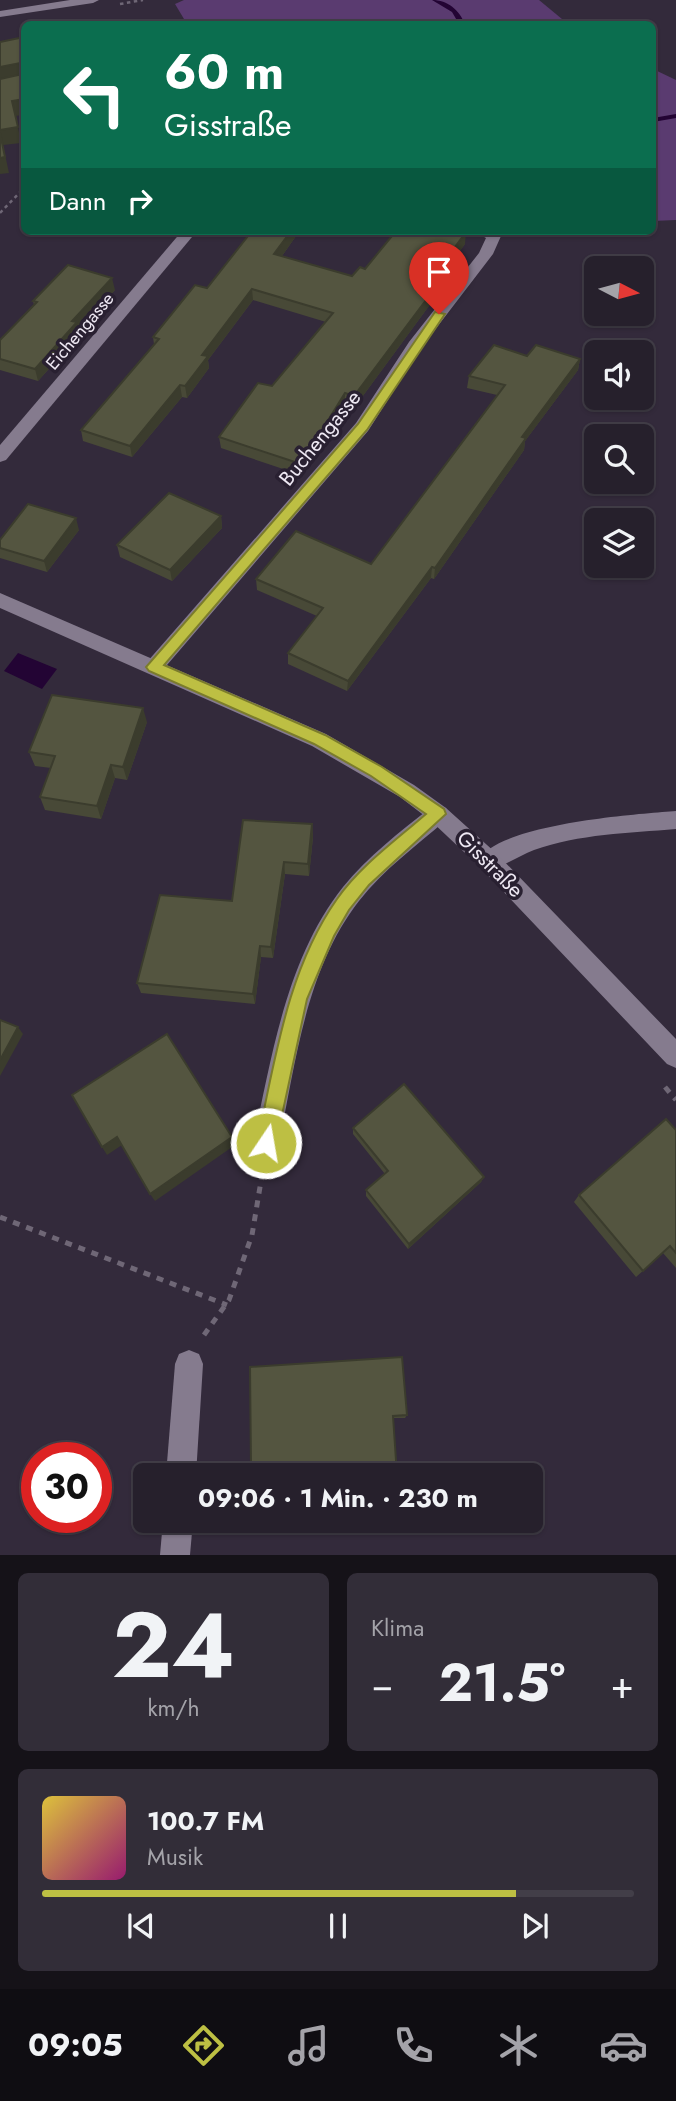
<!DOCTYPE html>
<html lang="de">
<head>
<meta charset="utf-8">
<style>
	:root { --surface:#26202c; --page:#322d38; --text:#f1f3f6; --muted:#a4a3a9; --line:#423e48; --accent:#bdbf43 }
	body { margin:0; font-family:Jost,sans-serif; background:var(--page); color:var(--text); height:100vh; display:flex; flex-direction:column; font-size:26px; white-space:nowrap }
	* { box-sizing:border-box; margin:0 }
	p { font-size:23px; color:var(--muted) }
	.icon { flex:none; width:38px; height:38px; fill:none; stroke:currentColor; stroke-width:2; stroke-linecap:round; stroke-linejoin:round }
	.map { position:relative; height:1555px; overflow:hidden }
	.sheet { display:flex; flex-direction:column; gap:18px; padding:18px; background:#151218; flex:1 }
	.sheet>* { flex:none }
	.guide { position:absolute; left:21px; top:21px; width:635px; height:214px; border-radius:10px; box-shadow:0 2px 5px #0004,0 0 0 2px var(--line); background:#0b6e4f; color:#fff; overflow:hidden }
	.needle { width:46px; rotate:96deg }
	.tools { position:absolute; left:584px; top:256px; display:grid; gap:14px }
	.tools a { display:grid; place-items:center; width:70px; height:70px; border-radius:10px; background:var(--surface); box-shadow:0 2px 5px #0004,0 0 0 2px var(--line); font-size:35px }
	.speed { position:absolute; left:21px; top:1442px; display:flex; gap:14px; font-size:35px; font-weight:700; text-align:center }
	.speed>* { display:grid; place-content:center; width:91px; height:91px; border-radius:50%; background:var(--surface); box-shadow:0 2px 5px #0004,0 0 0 2px var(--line); line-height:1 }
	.speed .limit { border:10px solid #d22; background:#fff; color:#111 }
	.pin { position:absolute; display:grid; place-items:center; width:60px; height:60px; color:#fff; margin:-72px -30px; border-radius:50% 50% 50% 0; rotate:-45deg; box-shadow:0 0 7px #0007 }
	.pin .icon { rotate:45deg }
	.me { position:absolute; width:77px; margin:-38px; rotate:12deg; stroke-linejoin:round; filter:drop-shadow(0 0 5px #0008) }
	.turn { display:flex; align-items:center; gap:24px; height:147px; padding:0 28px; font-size:32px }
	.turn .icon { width:91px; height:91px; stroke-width:2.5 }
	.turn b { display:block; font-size:49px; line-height:60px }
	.then { display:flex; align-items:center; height:66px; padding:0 28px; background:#0003; gap:14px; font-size:26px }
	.big { font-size:52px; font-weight:700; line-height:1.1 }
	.sheet .tile { flex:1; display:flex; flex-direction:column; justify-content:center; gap:10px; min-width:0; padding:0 24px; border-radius:10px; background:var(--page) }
	.sheet .dial { align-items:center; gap:0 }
	.dial b { font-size:91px; line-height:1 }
	.song { display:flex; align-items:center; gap:21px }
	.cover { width:84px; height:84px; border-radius:10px; background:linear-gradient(135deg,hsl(50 70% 55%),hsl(320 70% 35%)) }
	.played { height:7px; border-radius:4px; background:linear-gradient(90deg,var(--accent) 80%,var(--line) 80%) }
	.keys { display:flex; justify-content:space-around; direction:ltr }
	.heat { display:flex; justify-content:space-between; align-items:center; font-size:38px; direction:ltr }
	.sheet .tiles { flex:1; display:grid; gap:18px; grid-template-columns:1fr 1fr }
	.tile:last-child { grid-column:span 2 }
	.trip { position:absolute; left:133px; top:1463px; width:410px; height:70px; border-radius:10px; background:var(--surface); box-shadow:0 2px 5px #0004,0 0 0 2px var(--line); font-weight:700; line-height:70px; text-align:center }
	.tab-bar { display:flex; height:112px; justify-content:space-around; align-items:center; background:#0f0d12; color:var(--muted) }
	.tab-bar .icon { width:49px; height:49px }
	.tab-bar .current { color:var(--accent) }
	.tab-bar b { font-size:32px; color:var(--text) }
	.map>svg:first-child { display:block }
	.green { fill:#5a3b70 }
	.water { fill:#230434 }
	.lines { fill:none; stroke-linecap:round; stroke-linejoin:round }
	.stream { fill:#230434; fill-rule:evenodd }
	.path-far1 { stroke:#6f6776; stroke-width:2.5; stroke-dasharray:3.5 3.5; stroke-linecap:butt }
	.path { stroke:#6f6776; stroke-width:5; stroke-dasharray:7 7; stroke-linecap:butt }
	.street { fill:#857b8e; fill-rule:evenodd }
	.secondary { fill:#857b8e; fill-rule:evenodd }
	.wall { fill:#484937 }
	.shaded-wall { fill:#3b3c2d }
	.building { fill:#545540; stroke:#3b3c2d; stroke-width:2 }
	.route { fill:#bdbf43; stroke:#7b7c2c; stroke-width:2 }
	.labels { text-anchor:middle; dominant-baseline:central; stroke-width:7; stroke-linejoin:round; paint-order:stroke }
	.far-street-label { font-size:18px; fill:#eee8f3; stroke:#292031 }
	.street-label { font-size:21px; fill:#eee8f3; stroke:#292031 }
</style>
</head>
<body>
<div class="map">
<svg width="676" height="1555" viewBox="0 0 676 1555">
	<rect width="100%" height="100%" fill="#332a3b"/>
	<g class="green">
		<polygon points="184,0 539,0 568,24 187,24 175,4"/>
		<polygon points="653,69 676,80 676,220 653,221"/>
	</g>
	<polygon class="water" points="18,653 57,669 42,689 4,671"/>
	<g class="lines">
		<g class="stream">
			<path d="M 432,0 C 448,0 459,10 465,24 L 459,24 L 452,12 Z"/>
			<polygon points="676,114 676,118 653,122 653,118"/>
		</g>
		<g class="path-far1">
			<polyline points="120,4 143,0"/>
			<polyline points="0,213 24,188"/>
		</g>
		<g class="path">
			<polyline points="665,1087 676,1100"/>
			<polyline points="0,1217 227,1305"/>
			<polyline points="204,1335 229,1300 252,1235 262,1175"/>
		</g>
		<g class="street">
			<polygon points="182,231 197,231 6,460 0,462 0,445"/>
			<polygon points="473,231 499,233 501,236 493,254 421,348 368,431 161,672 154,675 147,672 144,667 147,662 356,423 409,342 479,253 486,238"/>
			<path d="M 438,805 L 446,808 L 449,814 L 446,820 C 416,846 383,870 359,901 C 306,969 296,1061 279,1143 L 275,1152 L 266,1156 L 257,1152 L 253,1143 C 272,1056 286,959 343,887 C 368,856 400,832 430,808 Z"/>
			<path d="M 676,811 L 676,829 C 629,833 579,834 534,850 C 519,856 505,865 489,871 L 481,868 L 478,861 C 496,824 637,814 676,811 Z"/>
			<polygon points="189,1350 199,1354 203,1364 196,1475 166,1475 175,1364 179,1354"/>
			<polygon points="163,1521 193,1521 190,1555 160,1555"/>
		</g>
		<g class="secondary">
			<polygon points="70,0 99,0 93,3 0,17 0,11"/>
			<polygon points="0,593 326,734 414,785 446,808 497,854 676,1039 676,1068 667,1064 481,868 430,820 400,797 312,746 0,608"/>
		</g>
	</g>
	<g class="wall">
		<polygon points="252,231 296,231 296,236 282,256 352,276 365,269 465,244 436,283 438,284 437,295 354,408 345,405 301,475 221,448 219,437 272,386 326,322 253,300 208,360 209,368 187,398 182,397 132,457 83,441 81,430 154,344 153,337 207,288"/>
		<polygon points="115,290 78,329 80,334 38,381 0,370 0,340 34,305 33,301"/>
		<polygon points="527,356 580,359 578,370 525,441 524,450 434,579 431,578 347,691 288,664 288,653 317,616 257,590 256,579 371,564 497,395 467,388 469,376"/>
		<polygon points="221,516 222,528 172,581 120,557 117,545"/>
		<polygon points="79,530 47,572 0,558 0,540"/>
		<polygon points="147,722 127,780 115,778 101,819 45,810 40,797 51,768 35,766 29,752"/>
		<polygon points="312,824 313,837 309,876 285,874 273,958 261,957 255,1004 141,993 137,983 232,901"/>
		<polygon points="353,1128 484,1177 481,1182 408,1249 366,1196 366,1190 385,1174 353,1134"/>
		<polygon points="676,1130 676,1268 663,1253 636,1277 574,1202 579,1195"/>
		<polygon points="250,1367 407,1415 405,1418 393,1418 322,1463 253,1468 251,1467"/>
	</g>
	<g class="shaded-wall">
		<polygon points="20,63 24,78 0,82 0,67"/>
		<polygon points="24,99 24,115 15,116 12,101"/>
		<polygon points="18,127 21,143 3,145 9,173 0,174 0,130"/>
		<polygon points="291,231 296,231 296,236 275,266 274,254"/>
		<polygon points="466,232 465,244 429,293 430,281"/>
		<polygon points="112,278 115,290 78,329 80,334 38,381 35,369 72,321"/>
		<polygon points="438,284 437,295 354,408 354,396"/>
		<polygon points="252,289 253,300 208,360 209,368 187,398 185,386 202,355"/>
		<polygon points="580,359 578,370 525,441 524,450 434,579 435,568 522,437"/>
		<polygon points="180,385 182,397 132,457 130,446"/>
		<polygon points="345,393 345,405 301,475 301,464"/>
		<polygon points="221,516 222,528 172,581 170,570"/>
		<polygon points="76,518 79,530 47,572 44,561"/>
		<polygon points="432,567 431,578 347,691 348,681"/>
		<polygon points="143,708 147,722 127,780 123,767"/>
		<polygon points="111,765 115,778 101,819 97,806"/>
		<polygon points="312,824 313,837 309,876 308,864"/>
		<polygon points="284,862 285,874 273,958 271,947"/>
		<polygon points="260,946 261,957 255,1004 253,994"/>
		<polygon points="18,1027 23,1034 0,1076 0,1060"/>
		<polygon points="117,1137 122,1145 107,1155 102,1147"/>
		<polygon points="232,1137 235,1145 155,1201 150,1194"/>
		<polygon points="484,1177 481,1182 408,1249 409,1244"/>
	</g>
	<g class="building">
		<polygon points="24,37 24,99 12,101 18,127 0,130 0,79 23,74 23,66 20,63 0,67 0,42"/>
		<polygon points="0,133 5,157 0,158"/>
		<polygon points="252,231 291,231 274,254 352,276 360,267 365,269 396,231 461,231 466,232 430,281 438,284 354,396 345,393 301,464 219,437 258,383 272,386 333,313 252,289 202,355 208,356 185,386 180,385 130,446 81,430 159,339 153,337 195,285 207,288"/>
		<polygon points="68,265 112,278 72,321 77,322 35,369 0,359 0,340 37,302 33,301"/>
		<polygon points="494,345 527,356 536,345 580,359 522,437 526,438 435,568 432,567 348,681 288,653 323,608 256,579 296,531 371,564 505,385 469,376"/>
		<polygon points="169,493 221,516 170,570 117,545"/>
		<polygon points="28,504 76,518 44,561 0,548 0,540"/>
		<polygon points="52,695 143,708 123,767 111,765 97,806 40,797 55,756 29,752"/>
		<polygon points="243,820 312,824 308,864 284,862 271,947 260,946 253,994 137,983 160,895 232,901"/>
		<polygon points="0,1020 18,1027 0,1060"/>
		<polygon points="167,1034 232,1137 150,1194 117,1137 102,1147 72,1095"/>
		<polygon points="404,1084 484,1177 409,1244 366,1190 388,1171 353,1128"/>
		<polygon points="666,1119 676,1130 676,1253 670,1246 643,1271 579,1195"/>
		<polygon points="402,1357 407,1415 393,1416 397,1475 323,1475 322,1462 251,1467 250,1367"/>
		<polygon points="324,1521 400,1521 401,1526 325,1531"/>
	</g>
	<path class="route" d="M 435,312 L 445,314 L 367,430 L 164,665 L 325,735 L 382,767 L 444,809 L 446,814 L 369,885 L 349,910 L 334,936 L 307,999 L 276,1143 L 273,1150 L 266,1152 L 259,1150 L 257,1143 C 275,1061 287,970 337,899 C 360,866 395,841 426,814 L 371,776 L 314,744 L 149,671 L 146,667 L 358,424 Z"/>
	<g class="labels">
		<g class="far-street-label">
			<text transform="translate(80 331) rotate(-50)">Eichengasse</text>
		</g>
		<g class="street-label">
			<text transform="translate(320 438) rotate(-51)">Buchengasse</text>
			<text transform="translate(490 864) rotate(45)">Gisstraße</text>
		</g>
	</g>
</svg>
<div class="tools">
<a><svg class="needle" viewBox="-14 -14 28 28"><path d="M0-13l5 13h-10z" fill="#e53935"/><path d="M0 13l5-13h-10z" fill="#a4a3a9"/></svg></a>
<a><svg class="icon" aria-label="sound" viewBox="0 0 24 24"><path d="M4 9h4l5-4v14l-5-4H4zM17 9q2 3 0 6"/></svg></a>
<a><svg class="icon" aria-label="search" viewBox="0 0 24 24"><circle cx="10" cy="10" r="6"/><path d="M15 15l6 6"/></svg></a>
<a><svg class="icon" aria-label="layers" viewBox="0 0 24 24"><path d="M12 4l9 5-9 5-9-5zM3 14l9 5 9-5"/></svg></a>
</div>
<div class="speed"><div class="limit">30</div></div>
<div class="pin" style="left:439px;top:314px;background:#d93025"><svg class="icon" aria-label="arrive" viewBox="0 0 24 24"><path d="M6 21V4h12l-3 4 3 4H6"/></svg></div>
<svg class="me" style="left:266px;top:1143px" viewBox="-20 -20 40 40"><circle r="17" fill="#bdbf43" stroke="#fff" stroke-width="3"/><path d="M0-11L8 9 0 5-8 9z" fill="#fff"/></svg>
<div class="trip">09:06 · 1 Min. · 230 m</div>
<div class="guide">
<div class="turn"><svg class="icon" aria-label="left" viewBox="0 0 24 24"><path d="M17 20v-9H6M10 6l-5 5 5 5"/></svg><div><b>60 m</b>Gisstraße</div></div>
<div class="then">Dann<svg class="icon" aria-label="right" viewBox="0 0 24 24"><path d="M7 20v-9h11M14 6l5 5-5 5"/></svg></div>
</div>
</div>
<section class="sheet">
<div class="tiles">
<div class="tile dial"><b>24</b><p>km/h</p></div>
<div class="tile"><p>Klima</p>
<div class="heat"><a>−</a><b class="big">21.5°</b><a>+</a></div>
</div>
<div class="tile">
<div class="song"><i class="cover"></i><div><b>100.7 FM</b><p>Musik</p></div></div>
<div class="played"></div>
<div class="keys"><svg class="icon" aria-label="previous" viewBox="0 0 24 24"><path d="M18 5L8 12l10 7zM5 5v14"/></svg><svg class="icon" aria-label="pause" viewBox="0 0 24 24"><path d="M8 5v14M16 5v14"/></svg><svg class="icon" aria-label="next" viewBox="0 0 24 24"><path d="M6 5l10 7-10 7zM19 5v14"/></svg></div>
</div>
</div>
</section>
<nav class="tab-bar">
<b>09:05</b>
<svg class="icon current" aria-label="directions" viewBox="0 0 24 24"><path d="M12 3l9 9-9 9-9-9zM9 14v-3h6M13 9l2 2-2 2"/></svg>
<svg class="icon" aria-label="music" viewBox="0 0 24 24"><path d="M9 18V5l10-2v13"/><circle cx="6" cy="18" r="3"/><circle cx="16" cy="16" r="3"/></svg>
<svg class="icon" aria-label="phone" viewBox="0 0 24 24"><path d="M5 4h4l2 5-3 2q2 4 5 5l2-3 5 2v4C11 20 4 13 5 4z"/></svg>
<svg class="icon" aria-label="climate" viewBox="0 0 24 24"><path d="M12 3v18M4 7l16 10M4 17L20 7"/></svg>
<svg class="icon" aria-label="car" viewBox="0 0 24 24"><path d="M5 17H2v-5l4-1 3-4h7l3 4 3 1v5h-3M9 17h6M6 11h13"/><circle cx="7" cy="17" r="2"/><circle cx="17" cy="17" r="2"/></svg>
</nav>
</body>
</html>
